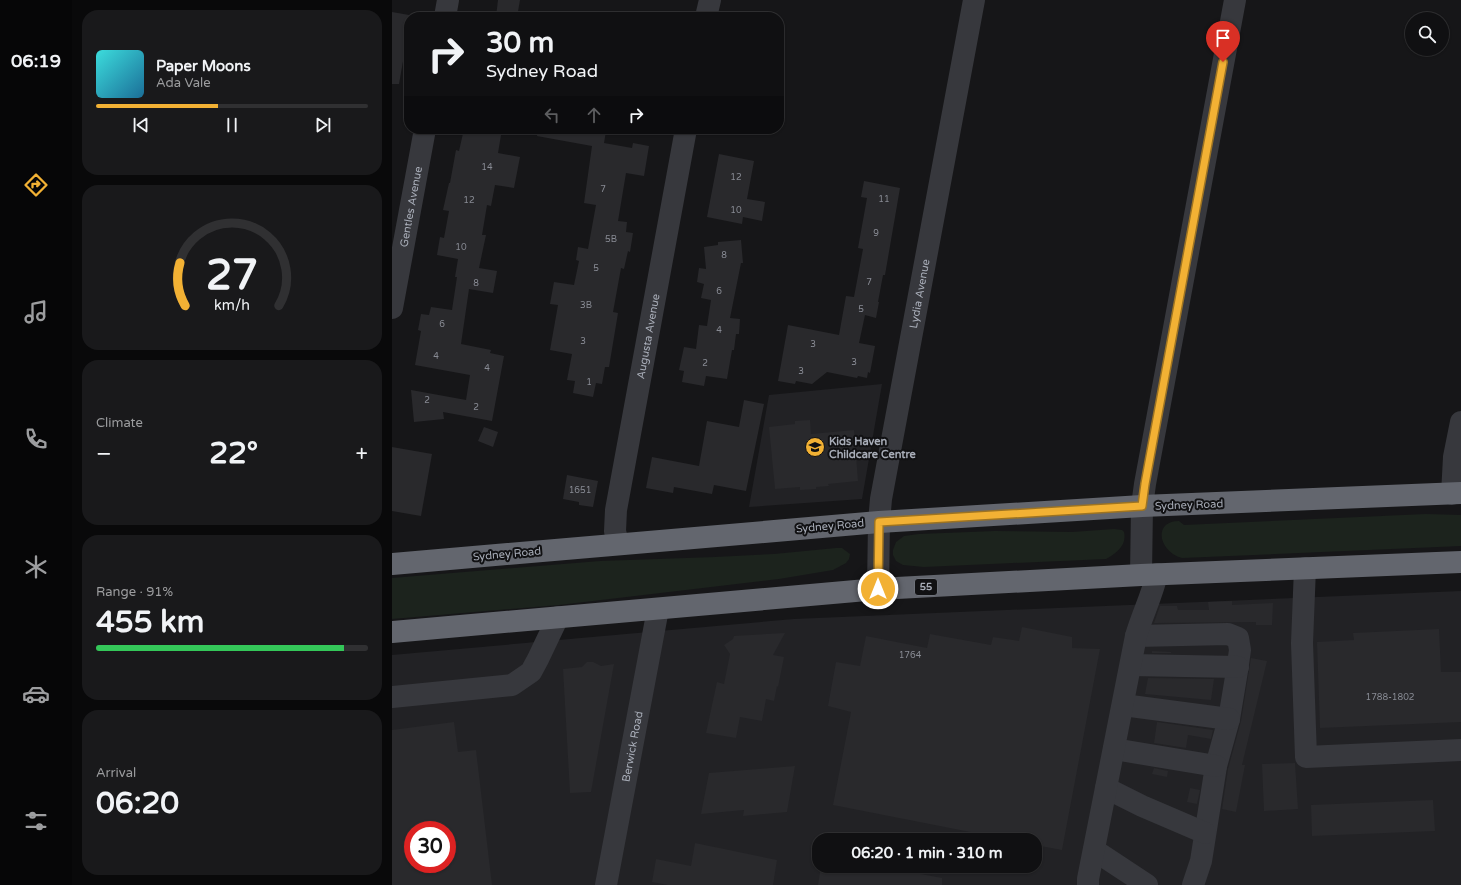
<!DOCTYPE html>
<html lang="en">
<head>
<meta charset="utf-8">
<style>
	:root { --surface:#101012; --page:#19191b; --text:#f1f3f6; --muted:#9c9d9f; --line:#303032; --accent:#f2b134 }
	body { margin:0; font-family:"Varela Round",sans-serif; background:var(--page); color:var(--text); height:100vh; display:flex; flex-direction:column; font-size:15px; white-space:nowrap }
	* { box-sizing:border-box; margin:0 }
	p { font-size:13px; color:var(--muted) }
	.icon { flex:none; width:22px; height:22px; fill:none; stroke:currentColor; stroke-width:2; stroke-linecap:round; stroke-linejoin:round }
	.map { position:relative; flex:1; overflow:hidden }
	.panel { display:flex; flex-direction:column; gap:10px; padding:10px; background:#09090a; width:320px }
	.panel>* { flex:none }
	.banner { position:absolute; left:12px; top:12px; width:380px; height:122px; border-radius:16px; box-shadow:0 1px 3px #0004,0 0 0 1px var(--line); background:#101012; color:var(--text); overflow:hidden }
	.buttons { position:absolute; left:1013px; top:12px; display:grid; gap:8px }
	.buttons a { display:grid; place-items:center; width:44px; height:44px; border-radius:50%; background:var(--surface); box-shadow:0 1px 3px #0004,0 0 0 1px var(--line); font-size:20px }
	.speed { position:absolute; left:12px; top:821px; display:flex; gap:8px; font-size:20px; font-weight:700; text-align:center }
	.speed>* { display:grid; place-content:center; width:52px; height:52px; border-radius:50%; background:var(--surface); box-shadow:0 1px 3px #0004,0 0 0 1px var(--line); line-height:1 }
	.speed .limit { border:6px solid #d22; background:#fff; color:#111 }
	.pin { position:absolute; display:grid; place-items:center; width:34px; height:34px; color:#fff; margin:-41px -17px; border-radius:50% 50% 50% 0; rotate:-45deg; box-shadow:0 0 4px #0007 }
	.pin .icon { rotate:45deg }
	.me { position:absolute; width:44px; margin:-22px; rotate:0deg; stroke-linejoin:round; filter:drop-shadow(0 0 3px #0008) }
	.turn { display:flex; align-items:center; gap:14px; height:84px; padding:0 16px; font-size:18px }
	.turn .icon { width:52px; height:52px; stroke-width:2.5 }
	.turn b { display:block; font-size:28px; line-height:34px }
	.lanes { display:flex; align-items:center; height:38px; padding:0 16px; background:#0003; justify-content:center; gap:20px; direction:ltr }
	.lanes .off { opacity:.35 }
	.big { font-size:30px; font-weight:700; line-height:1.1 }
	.panel .card { flex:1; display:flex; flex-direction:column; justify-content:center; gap:6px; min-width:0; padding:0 14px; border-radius:16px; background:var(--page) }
	.panel .dial { align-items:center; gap:0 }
	.dial svg { height:104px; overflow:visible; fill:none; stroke:var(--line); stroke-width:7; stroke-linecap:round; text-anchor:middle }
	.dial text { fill:var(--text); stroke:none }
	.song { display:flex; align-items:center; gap:12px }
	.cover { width:48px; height:48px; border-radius:6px; background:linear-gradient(135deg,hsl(180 70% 55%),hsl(200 70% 35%)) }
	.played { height:4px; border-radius:2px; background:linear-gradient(90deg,var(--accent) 45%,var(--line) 45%) }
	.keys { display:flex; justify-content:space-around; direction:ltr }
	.heat { display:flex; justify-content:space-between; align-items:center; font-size:22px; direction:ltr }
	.charge { height:6px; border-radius:3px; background:linear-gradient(90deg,#34c759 91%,var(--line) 0) }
	.trip { position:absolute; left:420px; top:833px; width:230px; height:40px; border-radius:16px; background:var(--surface); box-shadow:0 1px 3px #0004,0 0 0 1px var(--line); font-weight:700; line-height:40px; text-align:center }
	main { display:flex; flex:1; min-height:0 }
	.dock { display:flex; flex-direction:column; width:72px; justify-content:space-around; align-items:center; background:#060607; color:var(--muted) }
	.dock .icon { width:28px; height:28px }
	.dock .selected { color:var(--accent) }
	.dock b { font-size:18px; color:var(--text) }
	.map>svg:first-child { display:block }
	.built { fill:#222225; fill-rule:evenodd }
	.green { fill:#1c231d }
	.building { fill:#29292c; fill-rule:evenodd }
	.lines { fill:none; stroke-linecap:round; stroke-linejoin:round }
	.minor { stroke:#37383d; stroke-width:22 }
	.highway { stroke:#63666e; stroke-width:22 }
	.route-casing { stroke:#9d7322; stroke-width:10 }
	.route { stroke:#f2b134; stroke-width:7 }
	.labels { text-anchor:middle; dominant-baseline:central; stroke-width:4; stroke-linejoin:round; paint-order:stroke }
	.number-label { font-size:9px; fill:#888b94 }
	.shield { fill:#111113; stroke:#7b7e86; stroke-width:1 }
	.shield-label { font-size:10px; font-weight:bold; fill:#a8adb8 }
	.street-label { font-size:11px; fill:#a8adb8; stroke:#111113 }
	.poi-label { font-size:11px; font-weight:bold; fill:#a8adb8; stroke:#111113; text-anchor:start }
</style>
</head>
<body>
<main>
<nav class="dock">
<b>06:19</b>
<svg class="icon selected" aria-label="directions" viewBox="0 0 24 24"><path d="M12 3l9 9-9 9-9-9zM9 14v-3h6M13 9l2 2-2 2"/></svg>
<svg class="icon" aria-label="music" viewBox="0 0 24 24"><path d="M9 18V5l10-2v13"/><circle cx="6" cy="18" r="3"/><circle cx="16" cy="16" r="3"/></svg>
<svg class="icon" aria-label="phone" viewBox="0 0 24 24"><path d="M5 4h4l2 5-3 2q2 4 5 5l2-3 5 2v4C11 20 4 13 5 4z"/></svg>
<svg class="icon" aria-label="climate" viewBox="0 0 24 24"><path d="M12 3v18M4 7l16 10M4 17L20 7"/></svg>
<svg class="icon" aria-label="car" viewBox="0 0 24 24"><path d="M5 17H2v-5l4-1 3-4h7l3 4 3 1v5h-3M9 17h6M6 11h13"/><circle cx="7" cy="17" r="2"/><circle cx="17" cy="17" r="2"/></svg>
<svg class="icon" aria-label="filters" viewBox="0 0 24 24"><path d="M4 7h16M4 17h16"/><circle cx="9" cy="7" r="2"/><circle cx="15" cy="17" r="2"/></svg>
</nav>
<section class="panel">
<div class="card">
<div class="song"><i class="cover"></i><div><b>Paper Moons</b><p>Ada Vale</p></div></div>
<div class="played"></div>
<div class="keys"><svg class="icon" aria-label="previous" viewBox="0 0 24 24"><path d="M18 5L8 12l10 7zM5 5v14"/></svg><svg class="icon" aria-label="pause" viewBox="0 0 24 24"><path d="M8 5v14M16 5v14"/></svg><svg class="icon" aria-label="next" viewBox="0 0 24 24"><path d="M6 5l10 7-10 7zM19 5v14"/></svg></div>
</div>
<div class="card dial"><svg viewBox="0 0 100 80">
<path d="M14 69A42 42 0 1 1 86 69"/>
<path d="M14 69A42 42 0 0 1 10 36" stroke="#f2b134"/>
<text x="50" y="56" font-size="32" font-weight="700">27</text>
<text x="50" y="72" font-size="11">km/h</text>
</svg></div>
<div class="card"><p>Climate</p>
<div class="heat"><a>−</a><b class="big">22°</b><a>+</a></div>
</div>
<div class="card"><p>Range · 91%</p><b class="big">455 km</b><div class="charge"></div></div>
<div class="card"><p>Arrival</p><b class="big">06:20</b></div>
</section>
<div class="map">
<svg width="1069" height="885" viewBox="0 0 1069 885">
	<rect width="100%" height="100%" fill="#161618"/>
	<g class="built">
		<polygon points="490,384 470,499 357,507 377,395"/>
		<path d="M 1069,591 L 1069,885 L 0,885 L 0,655 L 402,619 ZM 21,830 L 55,830 L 55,864 L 21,864 ZM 427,840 L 643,840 L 643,866 L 427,866 Z"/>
	</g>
	<g class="green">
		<path d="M 1034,514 L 1069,515 L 1069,546 L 790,558 C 766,551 761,521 787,521 L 792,525 Z"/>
		<path d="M 722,529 L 730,530 L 732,532 C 735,545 725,553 714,559 L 532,567 L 511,565 L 504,561 L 501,555 L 501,550 L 504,542 L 512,536 L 527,534 L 603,531 L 680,532 Z"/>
		<polygon points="444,548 450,548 458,554 457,559 454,563 441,570 387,579 167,605 0,619 0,578 208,561 323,557 382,554"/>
	</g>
	<g class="building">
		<polygon points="106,0 128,0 125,17 104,17"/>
		<polygon points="0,12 17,15 17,27 7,84 0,84"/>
		<polygon points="72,129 110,129 106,153 128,157 122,188 103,185 99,206 95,205 90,235 94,235 87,268 105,271 101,293 77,289 69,344 99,350 98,353 112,356 100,421 51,412 52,419 22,422 19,390 74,400 78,375 23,365 29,331 26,330 29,314 37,315 39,307 60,310 65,277 63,277 66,259 45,255 48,237 52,238 57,211 51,210 57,183 58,183 64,150 67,151"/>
		<polygon points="146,129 201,129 214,131 212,143 240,148 241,143 257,146 252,176 234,173 226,221 235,222 234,232 241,233 238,252 236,251 232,269 229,268 221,312 226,313 217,367 213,367 210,384 204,383 201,397 181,393 183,381 175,380 180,354 158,350 166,305 158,304 162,282 182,285 187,261 184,260 186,247 196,249 204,205 192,203 200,146 145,136"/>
		<polygon points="327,154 362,161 355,199 373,202 370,221 351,217 350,224 315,217"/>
		<polygon points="472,181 508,188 493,275 491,275 486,302 487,302 484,318 473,315 467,343 483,346 478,373 476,372 475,378 466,376 465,378 435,372 420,384 404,381 403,384 386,381 396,325 447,335 454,296 462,297 471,249 466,248 475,198 469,197"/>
		<polygon points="349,240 351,263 349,263 338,318 348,319 347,334 344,334 342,350 340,350 335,379 314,376 312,386 290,382 292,371 287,370 292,347 304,349 307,325 315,326 319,300 309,298 312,284 305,282 307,268 314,269 312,247 326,245 326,242"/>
		<polygon points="352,400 372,404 354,491 322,485 320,494 282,487 281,493 254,488 260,457 307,466 315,421 347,427"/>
		<polygon points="418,420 419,434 462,430 466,481 436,484 437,486 424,487 424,489 408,490 408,487 383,489 377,427 403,424 403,421"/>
		<polygon points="92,427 106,432 101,447 86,441"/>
		<polygon points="0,447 40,454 29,516 0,511"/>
		<polygon points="175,475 206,481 201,507 187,505 187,502 171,499"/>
		<polygon points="840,601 840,605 881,603 880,625 864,625 864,622 762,623 768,606 785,606 786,610 817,610 816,602"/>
		<polygon points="630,627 680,637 680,648 708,649 670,850 643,845 643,840 619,840 441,805 459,712 436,706 444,662 468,666 474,636 535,648 538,634 599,645 601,637 627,641"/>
		<polygon points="1047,629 1049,672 1069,672 1069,722 928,728 925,642 962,640 961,633"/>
		<polygon points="393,633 381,655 392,657 386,687 385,686 382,701 374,699 370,721 348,717 344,738 314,733 325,682 332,684 338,654 332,645 341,639 342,636"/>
		<polygon points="760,651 779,652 779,653 760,653"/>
		<polygon points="859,658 875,661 850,765 853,765 844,812 830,809 836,769 849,721"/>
		<polygon points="195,662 201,662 209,666 222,664 199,792 178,793 171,669 190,667"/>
		<polygon points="756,678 822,679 819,700 753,694"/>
		<path d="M 62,722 L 66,752 L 84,750 L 100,885 L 0,885 L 0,730 ZM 21,830 L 55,830 L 55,864 L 21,864 Z"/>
		<polygon points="765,722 821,730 819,739 796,735 794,748 762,743"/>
		<polygon points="903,763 906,809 872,811 870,764"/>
		<polygon points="403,766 395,812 351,816 352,810 309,814 317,773"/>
		<polygon points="762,768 776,771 775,777 760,774"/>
		<polygon points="798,788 808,790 805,804 795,802"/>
		<polygon points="1041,800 1043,831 920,836 919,805"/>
		<polygon points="303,843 385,860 381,885 276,885 260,882 264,859 299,866"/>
		<polygon points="429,866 486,866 550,878 550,885 426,885"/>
	</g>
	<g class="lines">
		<g class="minor">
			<polyline points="53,17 56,0"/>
			<polyline points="314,17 318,0"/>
			<path id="s1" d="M 0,308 L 33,129"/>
			<polyline points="1060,494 1062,457 1069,422"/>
			<path id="s2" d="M 226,544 L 223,531 L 224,510 L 294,129"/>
			<polyline points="913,568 910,643 914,757 1069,750"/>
			<polyline points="749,575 750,506 753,484 843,0"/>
			<path id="s3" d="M 486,589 L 487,522 L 489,499 L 582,0"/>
			<polyline points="744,636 836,634 846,638 848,650 845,671 837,719 824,766 809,861 801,885"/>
			<polyline points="739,665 846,667"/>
			<polyline points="0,697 120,685 139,672 146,659 166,617"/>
			<polyline points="731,705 837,719"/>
			<polyline points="722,749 824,766"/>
			<polyline points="714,788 750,806 813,833"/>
			<polyline points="702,850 755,885"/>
			<path id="s4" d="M 214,885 L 266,609"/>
			<path d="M 696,885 L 696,879 L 744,636 C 750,615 760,596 765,574"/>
		</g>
		<g class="highway">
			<polyline points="0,564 487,522 750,506 1069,493"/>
			<polyline points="0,632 486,589 749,575 1069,562"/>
		</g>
	</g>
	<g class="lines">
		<defs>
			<polyline id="route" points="486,589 487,522 750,506 753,484 831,62"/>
		</defs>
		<use href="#route" class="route-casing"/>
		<use href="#route" class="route"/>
	</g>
	<defs>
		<symbol id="school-disc" viewBox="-11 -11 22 22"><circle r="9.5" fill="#f2b134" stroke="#111113"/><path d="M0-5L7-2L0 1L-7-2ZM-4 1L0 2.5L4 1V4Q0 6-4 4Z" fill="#111"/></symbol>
	</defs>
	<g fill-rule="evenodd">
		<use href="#school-disc" x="412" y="436" width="22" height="22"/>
	</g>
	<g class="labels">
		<g class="number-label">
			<text x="95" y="167">14</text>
			<text x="344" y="177">12</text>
			<text x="211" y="189">7</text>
			<text x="492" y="199">11</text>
			<text x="77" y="200">12</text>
			<text x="344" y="210">10</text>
			<text x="484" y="233">9</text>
			<text x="219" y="239">5B</text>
			<text x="69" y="247">10</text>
			<text x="332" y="255">8</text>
			<text x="204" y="268">5</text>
			<text x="477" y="282">7</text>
			<text x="84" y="283">8</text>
			<text x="327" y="291">6</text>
			<text x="194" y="305">3B</text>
			<text x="469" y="309">5</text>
			<text x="50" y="324">6</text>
			<text x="327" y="330">4</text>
			<text x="191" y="341">3</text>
			<text x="421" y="344">3</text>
			<text x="44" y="356">4</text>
			<text x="462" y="362">3</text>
			<text x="313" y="363">2</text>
			<text x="95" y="368">4</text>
			<text x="409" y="371">3</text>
			<text x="197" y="382">1</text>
			<text x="35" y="400">2</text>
			<text x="84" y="407">2</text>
			<text x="188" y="490">1651</text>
			<text x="518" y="655">1764</text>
			<text x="998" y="697">1788-1802</text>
		</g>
		<rect class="shield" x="523" y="579" width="22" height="16" rx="3"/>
		<g class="shield-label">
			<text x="534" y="587">55</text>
		</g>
		<g class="street-label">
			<text stroke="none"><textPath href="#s1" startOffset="103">Gentles Avenue</textPath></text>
			<text stroke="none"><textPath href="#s3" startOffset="299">Lydia Avenue</textPath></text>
			<text stroke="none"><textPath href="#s2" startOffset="211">Augusta Avenue</textPath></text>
			<text transform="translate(797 505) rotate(-2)">Sydney Road</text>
			<text transform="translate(438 526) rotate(-5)">Sydney Road</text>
			<text transform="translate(115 554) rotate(-5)">Sydney Road</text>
			<text stroke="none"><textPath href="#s4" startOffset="141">Berwick Road</textPath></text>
		</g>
		<g class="poi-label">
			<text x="437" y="441">Kids Haven<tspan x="437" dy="13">Childcare Centre</tspan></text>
		</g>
	</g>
</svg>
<div class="buttons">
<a><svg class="icon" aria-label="search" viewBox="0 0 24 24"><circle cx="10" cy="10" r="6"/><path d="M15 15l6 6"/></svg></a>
</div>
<div class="speed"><div class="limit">30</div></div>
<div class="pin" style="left:831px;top:62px;background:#d93025"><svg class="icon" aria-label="arrive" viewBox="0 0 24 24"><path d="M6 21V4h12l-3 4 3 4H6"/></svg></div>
<svg class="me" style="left:486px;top:589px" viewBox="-20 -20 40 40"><circle r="17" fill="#f2b134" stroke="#fff" stroke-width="3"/><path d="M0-11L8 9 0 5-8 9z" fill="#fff"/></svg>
<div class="trip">06:20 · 1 min · 310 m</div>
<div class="banner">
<div class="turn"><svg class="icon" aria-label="right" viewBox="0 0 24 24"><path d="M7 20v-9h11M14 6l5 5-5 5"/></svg><div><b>30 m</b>Sydney Road</div></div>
<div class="lanes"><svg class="icon off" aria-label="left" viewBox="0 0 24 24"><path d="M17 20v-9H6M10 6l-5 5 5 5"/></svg><svg class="icon off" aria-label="ahead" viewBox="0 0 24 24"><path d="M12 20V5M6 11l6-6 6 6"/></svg><svg class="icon" aria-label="right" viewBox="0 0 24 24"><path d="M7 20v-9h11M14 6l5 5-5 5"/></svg></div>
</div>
</div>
</main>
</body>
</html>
